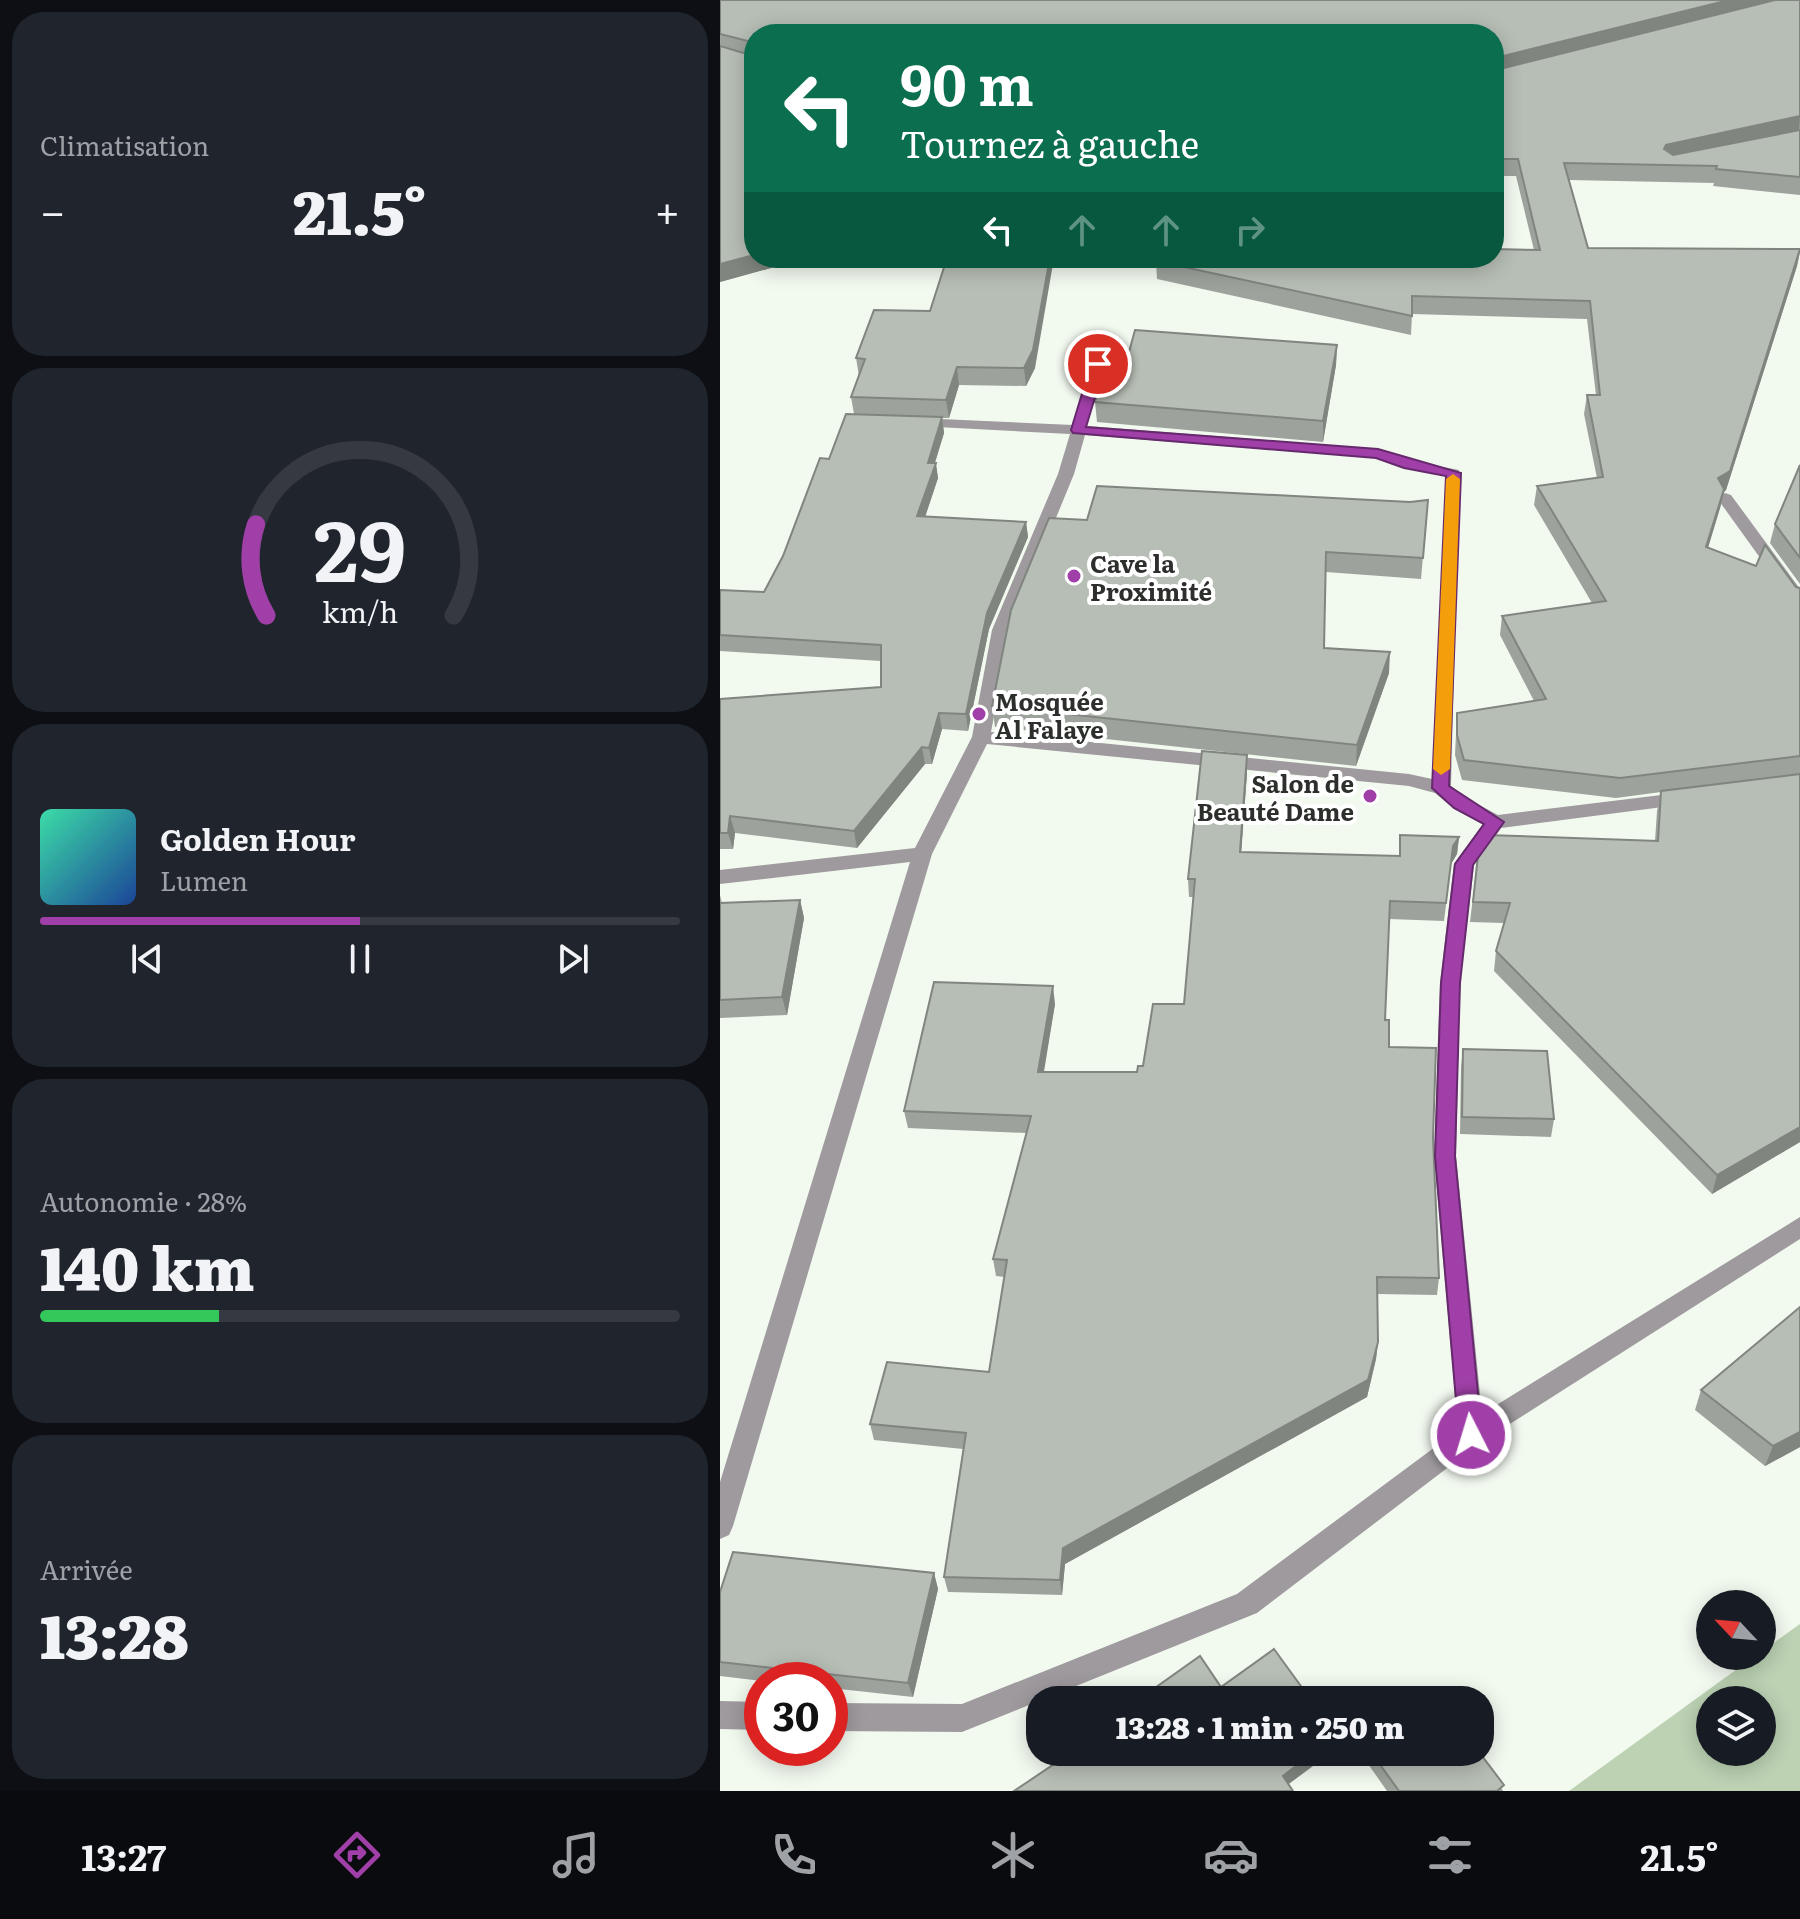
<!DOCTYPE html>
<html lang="fr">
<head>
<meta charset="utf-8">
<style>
	:root { --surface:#171b24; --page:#20242c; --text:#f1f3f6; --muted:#9ea1a6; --line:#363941; --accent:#9f3fa7 }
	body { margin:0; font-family:Literata,serif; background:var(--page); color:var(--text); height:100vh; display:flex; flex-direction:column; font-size:30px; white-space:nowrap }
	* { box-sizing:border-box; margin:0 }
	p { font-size:26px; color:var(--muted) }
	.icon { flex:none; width:44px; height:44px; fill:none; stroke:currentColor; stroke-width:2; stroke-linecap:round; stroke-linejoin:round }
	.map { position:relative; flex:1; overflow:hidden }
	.details { display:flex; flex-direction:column; gap:12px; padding:12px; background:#0d0f14; width:720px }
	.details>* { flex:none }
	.hud { position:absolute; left:24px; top:24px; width:760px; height:244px; border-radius:32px; box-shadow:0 4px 20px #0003; background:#0b6e4f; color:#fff; overflow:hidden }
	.needle { width:52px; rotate:296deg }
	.buttons { position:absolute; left:976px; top:1590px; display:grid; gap:16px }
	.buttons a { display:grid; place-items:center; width:80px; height:80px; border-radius:50%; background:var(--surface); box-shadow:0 4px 20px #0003; font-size:40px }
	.speed { position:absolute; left:24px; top:1662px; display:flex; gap:16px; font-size:40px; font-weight:700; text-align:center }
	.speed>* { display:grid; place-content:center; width:104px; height:104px; border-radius:50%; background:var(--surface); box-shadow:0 4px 20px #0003; line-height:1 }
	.speed .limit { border:12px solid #d22; background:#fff; color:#111 }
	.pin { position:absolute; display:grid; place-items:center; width:68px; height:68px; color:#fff; margin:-34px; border:4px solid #fff; border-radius:50%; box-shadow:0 2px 8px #0007 }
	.me { position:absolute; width:88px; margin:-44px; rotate:355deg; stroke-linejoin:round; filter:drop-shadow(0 0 6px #0008) }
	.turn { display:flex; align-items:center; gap:28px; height:168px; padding:0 24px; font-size:36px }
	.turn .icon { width:104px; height:104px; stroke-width:2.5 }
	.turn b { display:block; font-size:56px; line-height:68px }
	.lanes { display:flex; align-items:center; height:76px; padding:0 24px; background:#0003; justify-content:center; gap:40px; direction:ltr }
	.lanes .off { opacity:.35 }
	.big { font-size:60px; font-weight:800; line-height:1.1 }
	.details .card { flex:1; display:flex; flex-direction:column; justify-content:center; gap:12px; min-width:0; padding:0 28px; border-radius:32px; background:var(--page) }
	.details .dial { align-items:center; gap:0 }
	.dial svg { height:208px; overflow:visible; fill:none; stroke:var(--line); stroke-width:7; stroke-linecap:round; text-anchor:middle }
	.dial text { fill:var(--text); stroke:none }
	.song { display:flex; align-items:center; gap:24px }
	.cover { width:96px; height:96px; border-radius:12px; background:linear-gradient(135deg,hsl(160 70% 55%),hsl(220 70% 35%)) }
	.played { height:8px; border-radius:4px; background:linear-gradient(90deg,var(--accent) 50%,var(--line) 50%) }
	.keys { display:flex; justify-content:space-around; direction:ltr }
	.heat { display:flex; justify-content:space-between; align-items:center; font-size:44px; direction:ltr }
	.charge { height:12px; border-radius:6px; background:linear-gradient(90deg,#34c759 28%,var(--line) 0) }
	.trip { position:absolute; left:306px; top:1686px; width:468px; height:80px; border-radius:32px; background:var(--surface); box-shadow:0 4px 20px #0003; font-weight:800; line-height:80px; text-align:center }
	.tabs { display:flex; height:128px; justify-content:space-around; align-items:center; background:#090b0e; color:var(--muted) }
	.tabs .icon { width:56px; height:56px }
	.tabs .current { color:var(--accent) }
	.tabs b { font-size:36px; color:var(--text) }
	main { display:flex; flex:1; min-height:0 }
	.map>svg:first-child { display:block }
	.green { fill:#bcd2b3; fill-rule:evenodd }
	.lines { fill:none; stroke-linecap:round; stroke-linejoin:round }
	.minor { fill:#9e9a9e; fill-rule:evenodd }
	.wall { fill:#9da39c }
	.shaded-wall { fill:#80857f }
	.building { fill:#b7beb5; stroke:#80857f; stroke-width:2 }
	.route { fill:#9f3fa7; stroke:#67296d; stroke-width:2 }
	.slow { fill:#f59e0b }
	.poi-dot { fill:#9f3fa7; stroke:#fff; stroke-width:3 }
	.labels { text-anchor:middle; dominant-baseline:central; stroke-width:8; stroke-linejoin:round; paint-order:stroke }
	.poi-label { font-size:24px; font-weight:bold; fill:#2c2f2b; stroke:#fff; text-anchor:start }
</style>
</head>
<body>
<main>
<section class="details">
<div class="card"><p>Climatisation</p>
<div class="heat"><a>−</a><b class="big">21.5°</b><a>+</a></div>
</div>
<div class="card dial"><svg viewBox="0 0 100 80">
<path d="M14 69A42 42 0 1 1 86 69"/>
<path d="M14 69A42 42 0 0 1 10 34" stroke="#9f3fa7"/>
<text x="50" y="56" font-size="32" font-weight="700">29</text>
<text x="50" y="72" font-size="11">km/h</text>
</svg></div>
<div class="card">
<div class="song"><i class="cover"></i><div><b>Golden Hour</b><p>Lumen</p></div></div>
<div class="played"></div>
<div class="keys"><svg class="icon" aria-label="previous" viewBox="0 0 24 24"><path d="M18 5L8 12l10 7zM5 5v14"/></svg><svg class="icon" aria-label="pause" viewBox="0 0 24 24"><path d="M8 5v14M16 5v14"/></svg><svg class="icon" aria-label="next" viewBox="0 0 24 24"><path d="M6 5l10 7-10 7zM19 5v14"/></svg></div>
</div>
<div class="card"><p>Autonomie · 28%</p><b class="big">140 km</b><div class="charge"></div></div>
<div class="card"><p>Arrivée</p><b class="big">13:28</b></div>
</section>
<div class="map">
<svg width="1080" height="1791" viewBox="0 0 1080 1791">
	<rect width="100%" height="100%" fill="#f2f9ef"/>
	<path class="green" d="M 1080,1624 L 1080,1791 L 849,1791 L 1035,1656 L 1042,1656 L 1042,1651 ZM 990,1700 L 1042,1700 L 1042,1752 L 990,1752 Z"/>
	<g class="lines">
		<g class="minor">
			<path d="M 378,360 L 385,364 L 367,426 L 658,449 L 692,461 L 739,470 L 731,786 L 748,799 L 778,815 L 966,792 L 975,798 L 966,804 L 781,828 L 754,865 L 740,983 L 736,1156 L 762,1414 L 1080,1217 L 1080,1239 L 760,1443 L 537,1613 L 242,1732 L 110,1731 L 110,1703 L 242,1704 L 517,1594 L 738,1430 L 714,1156 L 720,983 L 734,864 L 763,824 L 734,809 L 715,793 L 689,786 L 267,744 L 212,854 L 13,1526 L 9,1535 L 0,1539 L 0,1482 L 190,862 L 0,884 L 0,870 L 195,848 L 252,737 L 272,630 L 338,474 L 350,434 L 198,426 L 191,422 L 198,418 L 353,425 L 371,364 ZM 365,435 L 656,458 L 684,468 L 726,476 L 712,779 L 689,774 L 271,732 L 290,630 L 354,474 Z"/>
			<polygon points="1005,493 1011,495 1080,589 1080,606 1074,605 997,498"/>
			<polygon points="0,1701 42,1702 42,1730 0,1729"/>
		</g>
	</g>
	<g class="wall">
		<polygon points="0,0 1080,0 1080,195 993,186 994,183 849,180 868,248 1080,252 1077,266 1006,490 1004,492 1000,508 988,548 1080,588 1080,1142 992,1194 774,971 776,951 784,923 750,922 759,846 935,841 937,811 941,792 896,798 742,780 735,755 737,713 814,701 780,635 782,616 872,603 814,505 817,486 877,478 864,414 867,395 876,395 867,319 692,314 691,335 437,279 436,261 814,250 796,176 774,176 774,34 34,34 34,258 87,258 0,282"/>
		<polygon points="343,258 368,258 365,263"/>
		<polygon points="210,311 315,368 306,386 239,385 229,418 222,418 224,433 215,463 218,478 205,517 306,522 308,537 269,629 248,731 222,729 212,764 205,764 137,848 15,833 13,849 0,849 0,699 161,687 161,661 0,651 0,590 44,592 63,556 109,459 134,414 131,397 139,376 136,358"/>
		<polygon points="617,345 616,365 603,442 377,422 375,402 409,352"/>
		<polygon points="1080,465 1080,584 1050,543 1055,524"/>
		<polygon points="708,500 701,579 606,572 604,648 669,673 636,766 275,727 272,706 690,502"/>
		<polygon points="527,773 521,852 679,856 680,835 739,837 737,854 731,864 724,921 669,919 665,1020 669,1047 713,1138 719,1278 717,1295 657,1294 658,1342 656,1359 647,1397 345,1564 342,1595 228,1592 224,1577 243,1449 154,1440 150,1424 269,1372 285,1277 276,1276 273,1259 306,1133 188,1128 184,1111 335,1004 323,1072 417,1072 423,1066 464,1004 473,897 469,897 468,879"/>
		<polygon points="0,895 2,903 80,900 84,918 67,1015 0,1018"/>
		<polygon points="743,1049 834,1119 831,1137 740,1134 741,1067"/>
		<polygon points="981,1390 1080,1447 1045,1466 975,1410"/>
		<polygon points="214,1573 218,1589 193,1697 110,1688 110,1680 42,1681 0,1676 0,1592"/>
		<polygon points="642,1752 759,1752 783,1791 667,1791 641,1754"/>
	</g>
	<g class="shaded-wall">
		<polygon points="1009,0 1068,0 774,74 775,58"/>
		<polygon points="1080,116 1079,132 943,162 941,166 944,149 946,145"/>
		<polygon points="1080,251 1077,266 1006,490 1004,492 1000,508 982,567 998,478"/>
		<polygon points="34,255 34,258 87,258 0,282 0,264"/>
		<polygon points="330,258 334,258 315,368 306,386 304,368"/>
		<polygon points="617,345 616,365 603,442 603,421"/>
		<polygon points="237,367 239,385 229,418 226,400"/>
		<polygon points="222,417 224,433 210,478 208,463"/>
		<polygon points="216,463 218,478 200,532 197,516"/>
		<polygon points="306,522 308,537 269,629 248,731 246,714 267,613"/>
		<polygon points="670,652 669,673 636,766 637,745"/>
		<polygon points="219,713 222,729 212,764 209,748"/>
		<polygon points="202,747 205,764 137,848 134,831"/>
		<polygon points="527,755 527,773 520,869 520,852"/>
		<polygon points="10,816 15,833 13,849 8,833"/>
		<polygon points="739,837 737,854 731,864 724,921 733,846"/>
		<polygon points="80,900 84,918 67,1015 62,997"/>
		<polygon points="333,986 335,1004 321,1090 318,1072"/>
		<polygon points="1080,1127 1080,1142 992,1194 997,1175"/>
		<polygon points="658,1342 656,1359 647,1397 345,1564 342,1595 340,1580 343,1548"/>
		<polygon points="1080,1432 1080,1447 1045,1466 1053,1446"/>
		<polygon points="214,1573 218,1589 193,1697 188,1683"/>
		<polygon points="594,1752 612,1752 562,1789 563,1776"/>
	</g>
	<g class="building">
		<polygon points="0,0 1009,0 775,58 774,61 774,34 34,34 34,52 32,42 0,34"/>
		<polygon points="1055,0 1080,0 1080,116 946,145 944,149 953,155 1080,130 1080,177 996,169 997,166 844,163 868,248 1080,249 1010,471 998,478 1004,489 986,547 1036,566 1045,545 1076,587 1080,588 1080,756 900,778 744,760 737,735 737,713 826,699 782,616 886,601 817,486 883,477 867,395 880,395 870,301 692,296 692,316 436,261 437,258 774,258 774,249 820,250 798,159 774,159 774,68 776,70"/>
		<polygon points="0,46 30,55 34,52 34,255 0,264"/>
		<polygon points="227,258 330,258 313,350 304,368 237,367 226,400 131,397 145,359 136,358 154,310 210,311"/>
		<polygon points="415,330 617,345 603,421 375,402 388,351 409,352"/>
		<polygon points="126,414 222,417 208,463 216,463 197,516 306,522 267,613 246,714 219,713 209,748 202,747 134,831 10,816 8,833 0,833 0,699 161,687 161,645 0,635 0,590 44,592 63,556 100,458 109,459"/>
		<polygon points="1080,465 1080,558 1055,524"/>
		<polygon points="377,486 690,502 708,500 703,558 606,552 604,648 670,652 637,745 272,706 291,610 329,518 367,520"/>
		<polygon points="482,751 527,755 520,852 680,856 680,835 739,837 733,846 726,903 670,901 665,1020 669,1020 669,1047 716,1048 713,1138 719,1278 657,1277 658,1342 648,1380 343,1548 340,1580 224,1577 246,1433 150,1424 167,1362 269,1372 287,1260 273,1259 311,1116 184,1111 214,982 333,986 318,1072 417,1072 418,1066 423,1066 433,1004 464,1004 475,879 468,879"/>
		<polygon points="1080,774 1080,1127 997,1175 776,951 790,903 753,902 759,846 767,835 938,841 941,791"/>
		<polygon points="80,900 62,997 0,1000 0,903"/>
		<polygon points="743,1049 827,1051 834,1119 742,1117"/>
		<polygon points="1080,1307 1080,1432 1053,1446 981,1390"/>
		<polygon points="13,1552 214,1573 188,1683 0,1662 0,1592"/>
		<polygon points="554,1649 591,1700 418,1700 480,1656 501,1687"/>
		<polygon points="712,1689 720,1700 697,1700"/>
		<polygon points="352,1752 594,1752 563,1776 573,1791 294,1791"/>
		<polygon points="651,1752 759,1752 784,1785 777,1791 679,1791"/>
	</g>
	<polygon class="route" points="378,360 385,364 366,427 658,449 741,473 729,786 784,822 753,865 740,983 735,1156 762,1435 759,1443 751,1446 742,1443 739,1435 715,1156 721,983 735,864 764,824 734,808 712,788 726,476 684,468 656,458 353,433 351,430 371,364"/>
	<polygon class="slow" points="733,474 740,479 730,769 721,775 713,769 726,479"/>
	<g class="poi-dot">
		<circle cx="354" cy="576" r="8"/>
		<circle cx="259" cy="714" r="8"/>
		<circle cx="650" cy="796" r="8"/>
	</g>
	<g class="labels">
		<g class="poi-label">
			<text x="370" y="562">Cave la<tspan x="370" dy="28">Proximité</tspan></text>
			<text x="275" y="700">Mosquée<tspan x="275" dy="28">Al Falaye</tspan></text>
			<text x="634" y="782" text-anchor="end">Salon de<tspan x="634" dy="28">Beauté Dame</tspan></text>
		</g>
	</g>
</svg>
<div class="buttons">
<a><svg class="needle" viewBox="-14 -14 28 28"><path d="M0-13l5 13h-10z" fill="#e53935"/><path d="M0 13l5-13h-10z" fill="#9ea1a6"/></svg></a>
<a><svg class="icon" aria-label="layers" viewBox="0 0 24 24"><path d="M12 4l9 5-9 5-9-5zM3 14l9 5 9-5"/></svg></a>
</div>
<div class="speed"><div class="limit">30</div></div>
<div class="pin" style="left:378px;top:364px;background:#d93025"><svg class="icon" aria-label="arrive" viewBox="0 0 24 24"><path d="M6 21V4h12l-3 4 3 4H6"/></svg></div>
<svg class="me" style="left:751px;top:1435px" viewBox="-20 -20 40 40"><circle r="17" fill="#9f3fa7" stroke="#fff" stroke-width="3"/><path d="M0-11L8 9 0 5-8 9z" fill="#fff"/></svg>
<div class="trip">13:28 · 1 min · 250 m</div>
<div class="hud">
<div class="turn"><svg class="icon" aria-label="left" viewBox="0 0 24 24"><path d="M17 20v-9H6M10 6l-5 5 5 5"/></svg><div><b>90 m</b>Tournez à gauche</div></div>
<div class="lanes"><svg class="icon" aria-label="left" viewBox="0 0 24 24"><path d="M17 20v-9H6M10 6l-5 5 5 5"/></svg><svg class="icon off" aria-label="ahead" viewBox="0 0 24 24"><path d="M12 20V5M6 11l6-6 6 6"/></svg><svg class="icon off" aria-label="ahead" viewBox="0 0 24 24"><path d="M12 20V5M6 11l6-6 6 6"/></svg><svg class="icon off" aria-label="right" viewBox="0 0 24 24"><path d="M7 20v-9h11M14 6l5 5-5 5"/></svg></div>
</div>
</div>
</main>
<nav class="tabs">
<b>13:27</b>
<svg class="icon current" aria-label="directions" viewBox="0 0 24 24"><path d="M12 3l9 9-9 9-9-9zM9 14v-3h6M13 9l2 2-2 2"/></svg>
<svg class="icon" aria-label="music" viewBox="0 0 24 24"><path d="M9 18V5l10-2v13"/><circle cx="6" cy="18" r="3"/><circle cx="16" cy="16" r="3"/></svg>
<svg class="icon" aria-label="phone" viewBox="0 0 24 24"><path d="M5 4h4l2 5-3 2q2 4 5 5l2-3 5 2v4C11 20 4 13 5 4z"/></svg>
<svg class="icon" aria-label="climate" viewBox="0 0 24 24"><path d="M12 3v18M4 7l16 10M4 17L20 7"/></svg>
<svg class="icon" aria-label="car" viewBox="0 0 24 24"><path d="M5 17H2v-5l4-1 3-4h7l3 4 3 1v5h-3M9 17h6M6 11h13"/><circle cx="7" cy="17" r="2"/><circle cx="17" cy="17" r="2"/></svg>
<svg class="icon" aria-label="filters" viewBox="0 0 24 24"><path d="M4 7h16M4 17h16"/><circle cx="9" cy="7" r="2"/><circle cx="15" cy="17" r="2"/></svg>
<b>21.5°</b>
</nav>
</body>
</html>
